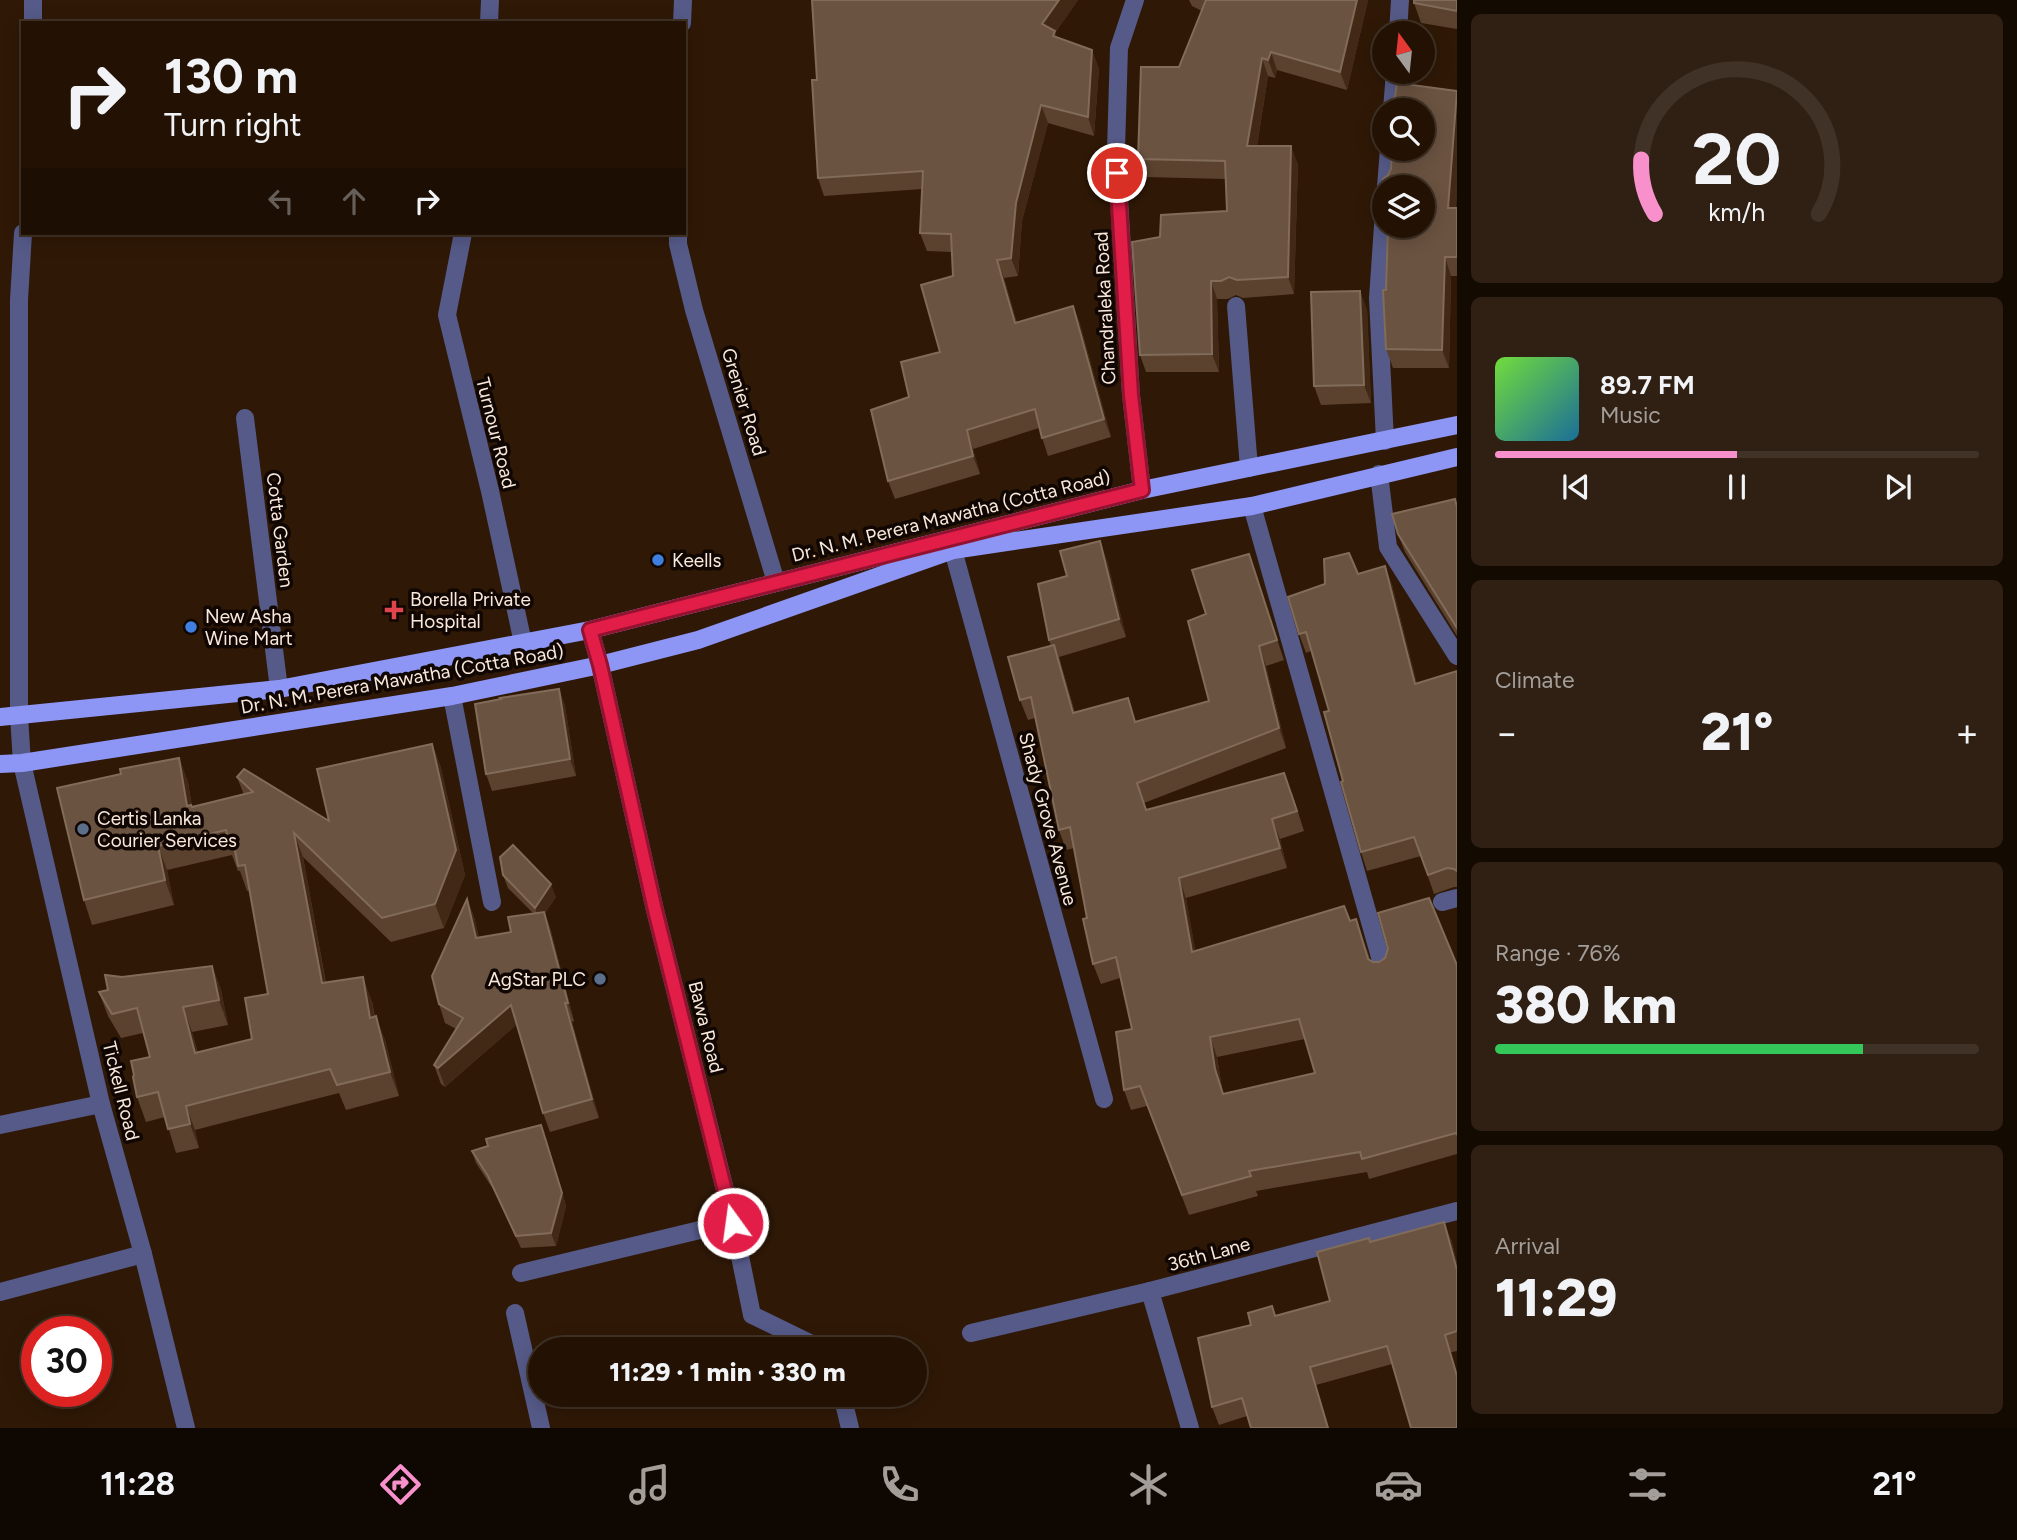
<!DOCTYPE html>
<html lang="en">
<head>
<meta charset="utf-8">
<style>
	:root { --surface:#231204; --page:#2f2013; --text:#f1f3f6; --muted:#a39e9a; --line:#403226; --accent:#f890cc }
	body { margin:0; font-family:Figtree,sans-serif; background:var(--page); color:var(--text); height:100vh; display:flex; flex-direction:column; font-size:26px; white-space:nowrap }
	* { box-sizing:border-box; margin:0 }
	p { font-size:23px; color:var(--muted) }
	.icon { flex:none; width:38px; height:38px; fill:none; stroke:currentColor; stroke-width:2; stroke-linecap:round; stroke-linejoin:round }
	.map { position:relative; flex:1; overflow:hidden }
	.sheet { display:flex; flex-direction:column; gap:14px; padding:14px; background:#130a02; width:560px }
	.sheet>* { flex:none }
	.top-card { position:absolute; left:21px; top:21px; width:665px; height:214px; border-radius:0px; box-shadow:0 4px 18px #0003,0 0 0 2px var(--line); background:#231204; color:var(--text); overflow:hidden }
	.needle { width:46px; rotate:345deg }
	.buttons { position:absolute; left:1372px; top:21px; display:grid; gap:14px }
	.buttons a { display:grid; place-items:center; width:63px; height:63px; border-radius:50%; background:var(--surface); box-shadow:0 4px 18px #0003,0 0 0 2px var(--line); font-size:35px }
	.speed { position:absolute; left:21px; top:1316px; display:flex; gap:14px; font-size:35px; font-weight:700; text-align:center }
	.speed>* { display:grid; place-content:center; width:91px; height:91px; border-radius:50%; background:var(--surface); box-shadow:0 4px 18px #0003,0 0 0 2px var(--line); line-height:1 }
	.speed .limit { border:10px solid #d22; background:#fff; color:#111 }
	.pin { position:absolute; display:grid; place-items:center; width:60px; height:60px; color:#fff; margin:-30px; border:4px solid #fff; border-radius:50%; box-shadow:0 2px 7px #0007 }
	.me { position:absolute; width:77px; margin:-38px; rotate:346deg; stroke-linejoin:round; filter:drop-shadow(0 0 5px #0008) }
	.turn { display:flex; align-items:center; gap:24px; height:147px; padding:0 28px; font-size:32px }
	.turn .icon { width:91px; height:91px; stroke-width:2.5 }
	.turn b { display:block; font-size:49px; line-height:60px }
	.lanes { display:flex; align-items:center; height:66px; padding:0 28px; background:#0003; justify-content:center; gap:35px; direction:ltr }
	.lanes .off { opacity:.35 }
	.big { font-size:52px; font-weight:800; line-height:1.1 }
	.sheet .tile { flex:1; display:flex; flex-direction:column; justify-content:center; gap:10px; min-width:0; padding:0 24px; border-radius:10px; background:var(--page) }
	.sheet .dial { align-items:center; gap:0 }
	.dial svg { height:182px; overflow:visible; fill:none; stroke:var(--line); stroke-width:7; stroke-linecap:round; text-anchor:middle }
	.dial text { fill:var(--text); stroke:none }
	.song { display:flex; align-items:center; gap:21px }
	.cover { width:84px; height:84px; border-radius:10px; background:linear-gradient(135deg,hsl(100 70% 55%),hsl(200 70% 35%)) }
	.played { height:7px; border-radius:4px; background:linear-gradient(90deg,var(--accent) 50%,var(--line) 50%) }
	.keys { display:flex; justify-content:space-around; direction:ltr }
	.heat { display:flex; justify-content:space-between; align-items:center; font-size:38px; direction:ltr }
	.charge { height:10px; border-radius:5px; background:linear-gradient(90deg,#34c759 76%,var(--line) 0) }
	.trip { position:absolute; left:528px; top:1337px; width:399px; height:70px; border-radius:35px; background:var(--surface); box-shadow:0 4px 18px #0003,0 0 0 2px var(--line); font-weight:800; line-height:70px; text-align:center }
	.tabs { display:flex; height:112px; justify-content:space-around; align-items:center; background:#0e0702; color:var(--muted) }
	.tabs .icon { width:49px; height:49px }
	.tabs .current { color:var(--accent) }
	.tabs b { font-size:32px; color:var(--text) }
	main { display:flex; flex:1; min-height:0 }
	.map>svg:first-child { display:block }
	.lines { fill:none; stroke-linecap:round; stroke-linejoin:round }
	.service { stroke:#555a88; stroke-width:18 }
	.minor { stroke:#555a88; stroke-width:18 }
	.tertiary { stroke:#555a88; stroke-width:18 }
	.primary { stroke:#8d95f5; stroke-width:18 }
	.wall { fill:#5a422e; fill-rule:evenodd }
	.shaded-wall { fill:#422916 }
	.building { fill:#6b5341; stroke:#816b59; stroke-width:2; fill-rule:evenodd }
	.route-casing { stroke:#92132f; stroke-width:18 }
	.route { stroke:#e11d48; stroke-width:12 }
	.shop-dot { fill:#3f7fe0; stroke:#100602; stroke-width:2.5 }
	.health-dot { fill:#e0444e; stroke:#100602; stroke-width:2.5 }
	.service-dot { fill:#5c6f8a; stroke:#100602; stroke-width:2.5 }
	.labels { text-anchor:middle; dominant-baseline:central; stroke-width:7; stroke-linejoin:round; paint-order:stroke }
	.street-label { font-size:19px; fill:#f9e8dc; stroke:#100602 }
	.poi-label { font-size:19px; fill:#f9e8dc; stroke:#100602; text-anchor:start }
</style>
</head>
<body>
<main>
<div class="map">
<svg width="1457" height="1428" viewBox="0 0 1457 1428">
	<rect width="100%" height="100%" fill="#2f1806"/>
	<g class="lines">
		<polyline class="service" points="1236,306 1249,468"/>
		<g class="minor">
			<polyline points="1135,0 1119,48 1116,150 1131,395 1142,490"/>
			<polyline points="33,23 33,0"/>
			<polyline points="489,23 490,0"/>
			<polyline points="682,23 683,0"/>
			<polyline points="1398,33 1400,0"/>
			<polyline points="1392,110 1395,72"/>
			<polyline points="1386,187 1389,149"/>
			<polyline points="1384,211 1378,298 1385,441"/>
			<polyline points="463,233 447,315 490,491 523,643"/>
			<polyline points="678,233 678,244 694,310 776,582"/>
			<polyline points="245,418 279,689"/>
			<polyline points="1379,474 1388,547 1457,656"/>
			<polyline points="1252,506 1384,971"/>
			<polyline points="953,550 1104,1099"/>
			<polyline points="452,696 492,902"/>
			<polyline points="19,716 19,300 23,233"/>
			<polyline points="1442,902 1457,898"/>
			<polyline points="0,1125 101,1104"/>
			<polyline points="733,1222 752,1315 822,1349"/>
			<polyline points="521,1273 733,1222 655,910 600,665 590,630"/>
			<polyline points="1150,1291 1190,1428"/>
			<polyline points="0,1292 143,1254"/>
			<polyline points="515,1313 541,1428"/>
			<polyline points="971,1333 1150,1291 1457,1211"/>
			<polyline points="842,1395 850,1428"/>
		</g>
		<polyline class="tertiary" points="19,716 22,763 101,1104 143,1254 186,1428"/>
		<g class="primary">
			<polyline points="0,717 279,689 590,630 1142,490 1457,425"/>
			<polyline points="0,764 22,763 452,696 600,665 698,640 953,550 1252,506 1457,457"/>
		</g>
	</g>
	<g class="wall">
		<polygon points="812,0 1078,0 1055,33 1057,37 1099,68 1094,136 1048,123 1022,221 1018,276 1004,278 1017,323 1073,306 1080,324 1111,437 1048,456 1039,428 973,449 980,474 895,499 888,481 909,397 940,352 953,276 952,252 927,251 920,233 922,189 824,196 818,178 817,80"/>
		<polygon points="1189,0 1368,0 1347,90 1277,70 1275,78 1268,76 1257,146 1298,164 1294,294 1243,298 1236,295 1228,299 1217,299 1219,372 1146,372 1140,355 1160,237 1227,211 1226,179 1144,177 1138,159 1179,67 1202,11 1192,6"/>
		<polygon points="1457,0 1457,29 1421,23 1414,3"/>
		<polygon points="1457,91 1456,208 1457,208 1457,276 1451,276 1449,368 1393,368 1386,349 1386,290 1423,187 1385,187 1383,183"/>
		<polygon points="1367,309 1371,403 1321,405 1314,386"/>
		<polygon points="1457,504 1457,636 1405,552 1398,534"/>
		<path d="M 1107,560 L 1126,637 L 1059,657 L 1075,713 L 1136,721 L 1209,701 L 1206,614 L 1256,574 L 1284,660 L 1266,666 L 1286,748 L 1144,803 L 1147,810 L 1292,793 L 1304,831 L 1280,839 L 1287,868 L 1186,898 L 1195,950 L 1356,919 L 1370,959 L 1373,962 L 1457,965 L 1457,1154 L 1369,1179 L 1367,1172 L 1256,1191 L 1258,1196 L 1189,1215 L 1147,1106 L 1131,1110 L 1124,1090 L 1132,1029 L 1120,978 L 1101,984 L 1093,964 L 1087,918 L 1074,848 L 1066,850 L 1059,830 L 1035,718 L 1028,720 L 1020,700 L 1051,646 L 1049,640 L 1067,576 ZM 1305,1039 L 1315,1073 L 1223,1094 L 1217,1057 Z"/>
		<polygon points="1385,566 1392,585 1417,684 1457,671 1457,887 1454,887 1434,894 1421,856 1367,871 1361,852 1343,781 1329,711 1311,651 1306,653 1299,634 1358,574"/>
		<polygon points="559,689 565,706 576,776 492,791 486,774"/>
		<polygon points="432,744 441,768 465,875 444,928 391,942 303,857 326,983 372,1001 375,1017 385,1040 399,1096 346,1110 339,1093 195,1130 199,1148 176,1153 165,1117 146,1122 137,1097 150,1057 143,1033 121,1038 108,1016 99,992 108,990 122,977 212,966 221,990 228,1025 192,1032 198,1053 252,1039 268,994 250,890 247,891 240,871 238,871 232,855 167,870 174,905 92,925 84,900 179,758 188,782 192,807 244,795 237,777 329,821"/>
		<polygon points="503,875 556,897 545,913 551,931 574,1021 572,1022 599,1118 550,1132 543,1113 517,1024 445,1087 441,1084 434,1065 456,1029 445,1023 439,1004 467,899 474,917 479,938 511,932 533,913 508,888"/>
		<polygon points="546,1138 566,1206 556,1246 521,1248 493,1189 476,1163 472,1151"/>
		<polygon points="1451,1239 1457,1263 1457,1351 1392,1364 1316,1385 1247,1416 1219,1425 1212,1407 1251,1325 1272,1306 1276,1316 1330,1301 1370,1242"/>
	</g>
	<g class="shaded-wall">
		<polygon points="1059,0 1078,0 1055,33 1062,50 1042,24"/>
		<polygon points="1357,0 1368,0 1347,90 1340,72"/>
		<polygon points="1092,50 1099,68 1094,136 1088,117"/>
		<polygon points="1271,52 1277,70 1275,78 1268,60"/>
		<polygon points="1262,58 1268,76 1254,164 1247,146"/>
		<polygon points="1457,91 1457,196 1455,226 1448,208"/>
		<polygon points="1041,105 1048,123 1022,221 1018,276 1011,258 1016,203"/>
		<polygon points="1291,146 1298,164 1294,294 1288,277"/>
		<polygon points="1445,257 1451,276 1449,368 1442,350"/>
		<polygon points="997,260 1004,278 1022,342 1015,323"/>
		<polygon points="1211,281 1217,299 1219,372 1212,354"/>
		<polygon points="1360,291 1367,309 1371,403 1364,385"/>
		<polygon points="1073,306 1080,324 1111,437 1104,419"/>
		<polygon points="967,430 973,449 980,474 973,456"/>
		<polygon points="1100,541 1107,560 1126,637 1119,619"/>
		<polygon points="1249,554 1256,574 1284,660 1277,640"/>
		<polygon points="1385,566 1392,585 1422,703 1415,684"/>
		<polygon points="1054,645 1061,665 1080,733 1073,713"/>
		<polygon points="1259,646 1266,666 1286,748 1279,728"/>
		<polygon points="559,689 565,706 576,776 570,759"/>
		<polygon points="432,744 441,768 465,875 444,928 435,904"/>
		<polygon points="179,758 188,782 192,807 187,806"/>
		<polygon points="1272,819 1280,839 1287,868 1280,848"/>
		<polygon points="294,833 303,857 330,1008 322,983"/>
		<polygon points="158,846 167,870 174,905 165,880"/>
		<polygon points="1179,878 1186,898 1199,972 1192,952"/>
		<polygon points="551,884 556,897 545,913 551,931 574,1021 535,908"/>
		<polygon points="467,899 474,917 483,957 476,938"/>
		<polygon points="212,966 221,990 228,1025 219,1000"/>
		<polygon points="363,977 372,1001 378,1042 370,1018"/>
		<polygon points="565,1003 572,1022 599,1118 592,1099"/>
		<polygon points="511,1005 518,1023 445,1087 438,1068"/>
		<polygon points="183,1007 192,1032 204,1077 195,1053"/>
		<polygon points="376,1016 385,1040 399,1096 390,1072"/>
		<polygon points="1210,1037 1217,1057 1222,1089 1230,1114 1215,1069"/>
		<polygon points="186,1106 195,1130 199,1148 190,1124"/>
		<polygon points="541,1125 566,1206 556,1246 551,1233"/>
		<polygon points="1444,1222 1451,1239 1457,1263 1457,1270"/>
		<polygon points="1445,1335 1451,1352 1457,1372 1457,1376"/>
		<polygon points="1310,1367 1316,1385 1329,1428 1328,1428"/>
	</g>
	<g class="building">
		<polygon points="812,0 1059,0 1042,24 1055,31 1053,36 1092,50 1088,117 1041,105 1016,203 1011,258 997,260 1015,323 1073,306 1104,419 1042,438 1035,409 967,430 973,456 888,481 871,410 909,397 901,362 940,352 921,285 953,276 951,234 920,233 923,171 818,178 812,80 817,80"/>
		<polygon points="1206,0 1357,0 1340,72 1271,52 1268,60 1262,58 1247,146 1291,146 1288,277 1237,280 1229,277 1221,281 1211,281 1212,354 1140,355 1132,242 1160,237 1161,215 1227,211 1225,161 1138,159 1141,67 1179,67"/>
		<polygon points="1414,0 1457,0 1457,11 1414,3"/>
		<polygon points="1397,83 1457,91 1448,208 1457,208 1457,257 1445,257 1442,350 1386,349 1383,290 1386,290 1388,226 1423,226 1423,187 1387,187 1383,183 1383,179 1388,175 1391,169 1392,149 1423,149 1423,110 1390,110 1390,101 1395,97"/>
		<polygon points="1360,291 1364,385 1314,386 1311,292"/>
		<polygon points="1455,499 1457,507 1457,628 1398,534 1392,514"/>
		<polygon points="1100,541 1119,619 1049,640 1038,584 1067,576 1060,551"/>
		<polygon points="1349,553 1358,574 1385,566 1415,684 1457,671 1457,871 1454,869 1447,868 1428,875 1414,837 1361,852 1341,782 1343,781 1324,712 1329,711 1306,632 1299,634 1288,597 1325,584 1324,559"/>
		<path d="M 1249,554 L 1277,640 L 1259,646 L 1279,728 L 1137,783 L 1146,810 L 1284,773 L 1297,811 L 1272,819 L 1280,848 L 1179,878 L 1192,952 L 1344,906 L 1350,921 L 1356,919 L 1368,959 L 1373,962 L 1379,962 L 1385,958 L 1388,949 L 1378,913 L 1429,898 L 1457,965 L 1457,1135 L 1456,1133 L 1362,1159 L 1360,1152 L 1249,1171 L 1251,1176 L 1182,1195 L 1140,1086 L 1124,1090 L 1116,1032 L 1132,1029 L 1116,957 L 1093,964 L 1083,919 L 1087,918 L 1070,827 L 1059,830 L 1031,697 L 1020,700 L 1008,657 L 1054,645 L 1073,713 L 1128,698 L 1135,722 L 1209,701 L 1188,621 L 1206,614 L 1192,570 ZM 1299,1019 L 1315,1073 L 1223,1094 L 1215,1069 L 1210,1037 Z"/>
		<polygon points="559,689 570,759 486,774 475,704 501,699 500,698"/>
		<polygon points="432,744 456,850 435,904 382,918 294,833 322,983 363,977 370,1018 376,1016 390,1072 337,1085 330,1069 186,1106 190,1124 168,1129 158,1092 137,1097 133,1077 134,1075 131,1061 150,1057 137,1008 112,1014 99,992 108,990 105,975 122,977 212,966 219,1000 183,1007 195,1053 252,1039 245,998 268,994 245,865 238,866 234,846 229,847 226,830 158,846 165,880 84,900 57,788 121,774 120,769 179,758 187,806 191,805 192,807 253,792 237,777 244,769 329,821 317,769"/>
		<polygon points="513,845 551,884 535,908 503,875 500,857"/>
		<polygon points="467,899 476,938 511,932 508,917 544,912 568,1003 565,1003 592,1099 543,1113 511,1005 438,1068 434,1065 463,1018 439,1004 432,976"/>
		<polygon points="541,1125 562,1193 551,1233 516,1236 488,1176 472,1151 488,1146 486,1139"/>
		<polygon points="1444,1222 1457,1270 1457,1331 1445,1335 1457,1376 1457,1428 1411,1428 1387,1346 1310,1367 1328,1428 1251,1428 1242,1398 1212,1407 1198,1338 1251,1325 1248,1313 1272,1306 1275,1316 1330,1301 1317,1252 1369,1238 1370,1242"/>
	</g>
	<g class="lines">
		<defs>
			<polyline id="route" points="733,1223 655,910 600,665 590,630 1142,490 1131,395 1117,173"/>
		</defs>
		<use href="#route" class="route-casing"/>
		<use href="#route" class="route"/>
	</g>
	<g class="shop-dot">
		<circle cx="658" cy="560" r="7"/>
		<circle cx="191" cy="627" r="7"/>
	</g>
	<path class="health-dot" d="M390.5 599.5h7v7h7v7h-7v7h-7v-7h-7v-7h7z"/>
	<g class="service-dot">
		<circle cx="83" cy="829" r="7"/>
		<circle cx="600" cy="979" r="7"/>
	</g>
	<g class="labels">
		<g class="street-label">
			<text transform="translate(1105 308) rotate(-93)">Chandraleka Road</text>
			<text transform="translate(744 402) rotate(73)">Grenier Road</text>
			<text transform="translate(496 433) rotate(76)">Turnour Road</text>
			<text transform="translate(951 516) rotate(-14)">Dr. N. M. Perera Mawatha (Cotta Road)</text>
			<text transform="translate(280 530) rotate(83)">Cotta Garden</text>
			<text transform="translate(402 679) rotate(-10)">Dr. N. M. Perera Mawatha (Cotta Road)</text>
			<text transform="translate(1048 819) rotate(75)">Shady Grove Avenue</text>
			<text transform="translate(706 1027) rotate(76)">Bawa Road</text>
			<text transform="translate(121 1091) rotate(76)">Tickell Road</text>
			<text transform="translate(1209 1254) rotate(-15)">36th Lane</text>
		</g>
		<g class="poi-label">
			<text x="672" y="560">Keells</text>
			<text x="410" y="599">Borella Private<tspan x="410" dy="22">Hospital</tspan></text>
			<text x="205" y="616">New Asha<tspan x="205" dy="22">Wine Mart</tspan></text>
			<text x="97" y="818">Certis Lanka<tspan x="97" dy="22">Courier Services</tspan></text>
			<text x="586" y="979" text-anchor="end">AgStar PLC</text>
		</g>
	</g>
</svg>
<div class="buttons">
<a><svg class="needle" viewBox="-14 -14 28 28"><path d="M0-13l5 13h-10z" fill="#e53935"/><path d="M0 13l5-13h-10z" fill="#a39e9a"/></svg></a>
<a><svg class="icon" aria-label="search" viewBox="0 0 24 24"><circle cx="10" cy="10" r="6"/><path d="M15 15l6 6"/></svg></a>
<a><svg class="icon" aria-label="layers" viewBox="0 0 24 24"><path d="M12 4l9 5-9 5-9-5zM3 14l9 5 9-5"/></svg></a>
</div>
<div class="speed"><div class="limit">30</div></div>
<div class="pin" style="left:1117px;top:173px;background:#d93025"><svg class="icon" aria-label="arrive" viewBox="0 0 24 24"><path d="M6 21V4h12l-3 4 3 4H6"/></svg></div>
<svg class="me" style="left:733px;top:1223px" viewBox="-20 -20 40 40"><circle r="17" fill="#e11d48" stroke="#fff" stroke-width="3"/><path d="M0-11L8 9 0 5-8 9z" fill="#fff"/></svg>
<div class="trip">11:29 · 1 min · 330 m</div>
<div class="top-card">
<div class="turn"><svg class="icon" aria-label="right" viewBox="0 0 24 24"><path d="M7 20v-9h11M14 6l5 5-5 5"/></svg><div><b>130 m</b>Turn right</div></div>
<div class="lanes"><svg class="icon off" aria-label="left" viewBox="0 0 24 24"><path d="M17 20v-9H6M10 6l-5 5 5 5"/></svg><svg class="icon off" aria-label="ahead" viewBox="0 0 24 24"><path d="M12 20V5M6 11l6-6 6 6"/></svg><svg class="icon" aria-label="right" viewBox="0 0 24 24"><path d="M7 20v-9h11M14 6l5 5-5 5"/></svg></div>
</div>
</div>
<section class="sheet">
<div class="tile dial"><svg viewBox="0 0 100 80">
<path d="M14 69A42 42 0 1 1 86 69"/>
<path d="M14 69A42 42 0 0 1 8 45" stroke="#f890cc"/>
<text x="50" y="56" font-size="32" font-weight="700">20</text>
<text x="50" y="72" font-size="11">km/h</text>
</svg></div>
<div class="tile">
<div class="song"><i class="cover"></i><div><b>89.7 FM</b><p>Music</p></div></div>
<div class="played"></div>
<div class="keys"><svg class="icon" aria-label="previous" viewBox="0 0 24 24"><path d="M18 5L8 12l10 7zM5 5v14"/></svg><svg class="icon" aria-label="pause" viewBox="0 0 24 24"><path d="M8 5v14M16 5v14"/></svg><svg class="icon" aria-label="next" viewBox="0 0 24 24"><path d="M6 5l10 7-10 7zM19 5v14"/></svg></div>
</div>
<div class="tile"><p>Climate</p>
<div class="heat"><a>−</a><b class="big">21°</b><a>+</a></div>
</div>
<div class="tile"><p>Range · 76%</p><b class="big">380 km</b><div class="charge"></div></div>
<div class="tile"><p>Arrival</p><b class="big">11:29</b></div>
</section>
</main>
<nav class="tabs">
<b>11:28</b>
<svg class="icon current" aria-label="directions" viewBox="0 0 24 24"><path d="M12 3l9 9-9 9-9-9zM9 14v-3h6M13 9l2 2-2 2"/></svg>
<svg class="icon" aria-label="music" viewBox="0 0 24 24"><path d="M9 18V5l10-2v13"/><circle cx="6" cy="18" r="3"/><circle cx="16" cy="16" r="3"/></svg>
<svg class="icon" aria-label="phone" viewBox="0 0 24 24"><path d="M5 4h4l2 5-3 2q2 4 5 5l2-3 5 2v4C11 20 4 13 5 4z"/></svg>
<svg class="icon" aria-label="climate" viewBox="0 0 24 24"><path d="M12 3v18M4 7l16 10M4 17L20 7"/></svg>
<svg class="icon" aria-label="car" viewBox="0 0 24 24"><path d="M5 17H2v-5l4-1 3-4h7l3 4 3 1v5h-3M9 17h6M6 11h13"/><circle cx="7" cy="17" r="2"/><circle cx="17" cy="17" r="2"/></svg>
<svg class="icon" aria-label="filters" viewBox="0 0 24 24"><path d="M4 7h16M4 17h16"/><circle cx="9" cy="7" r="2"/><circle cx="15" cy="17" r="2"/></svg>
<b>21°</b>
</nav>
</body>
</html>
